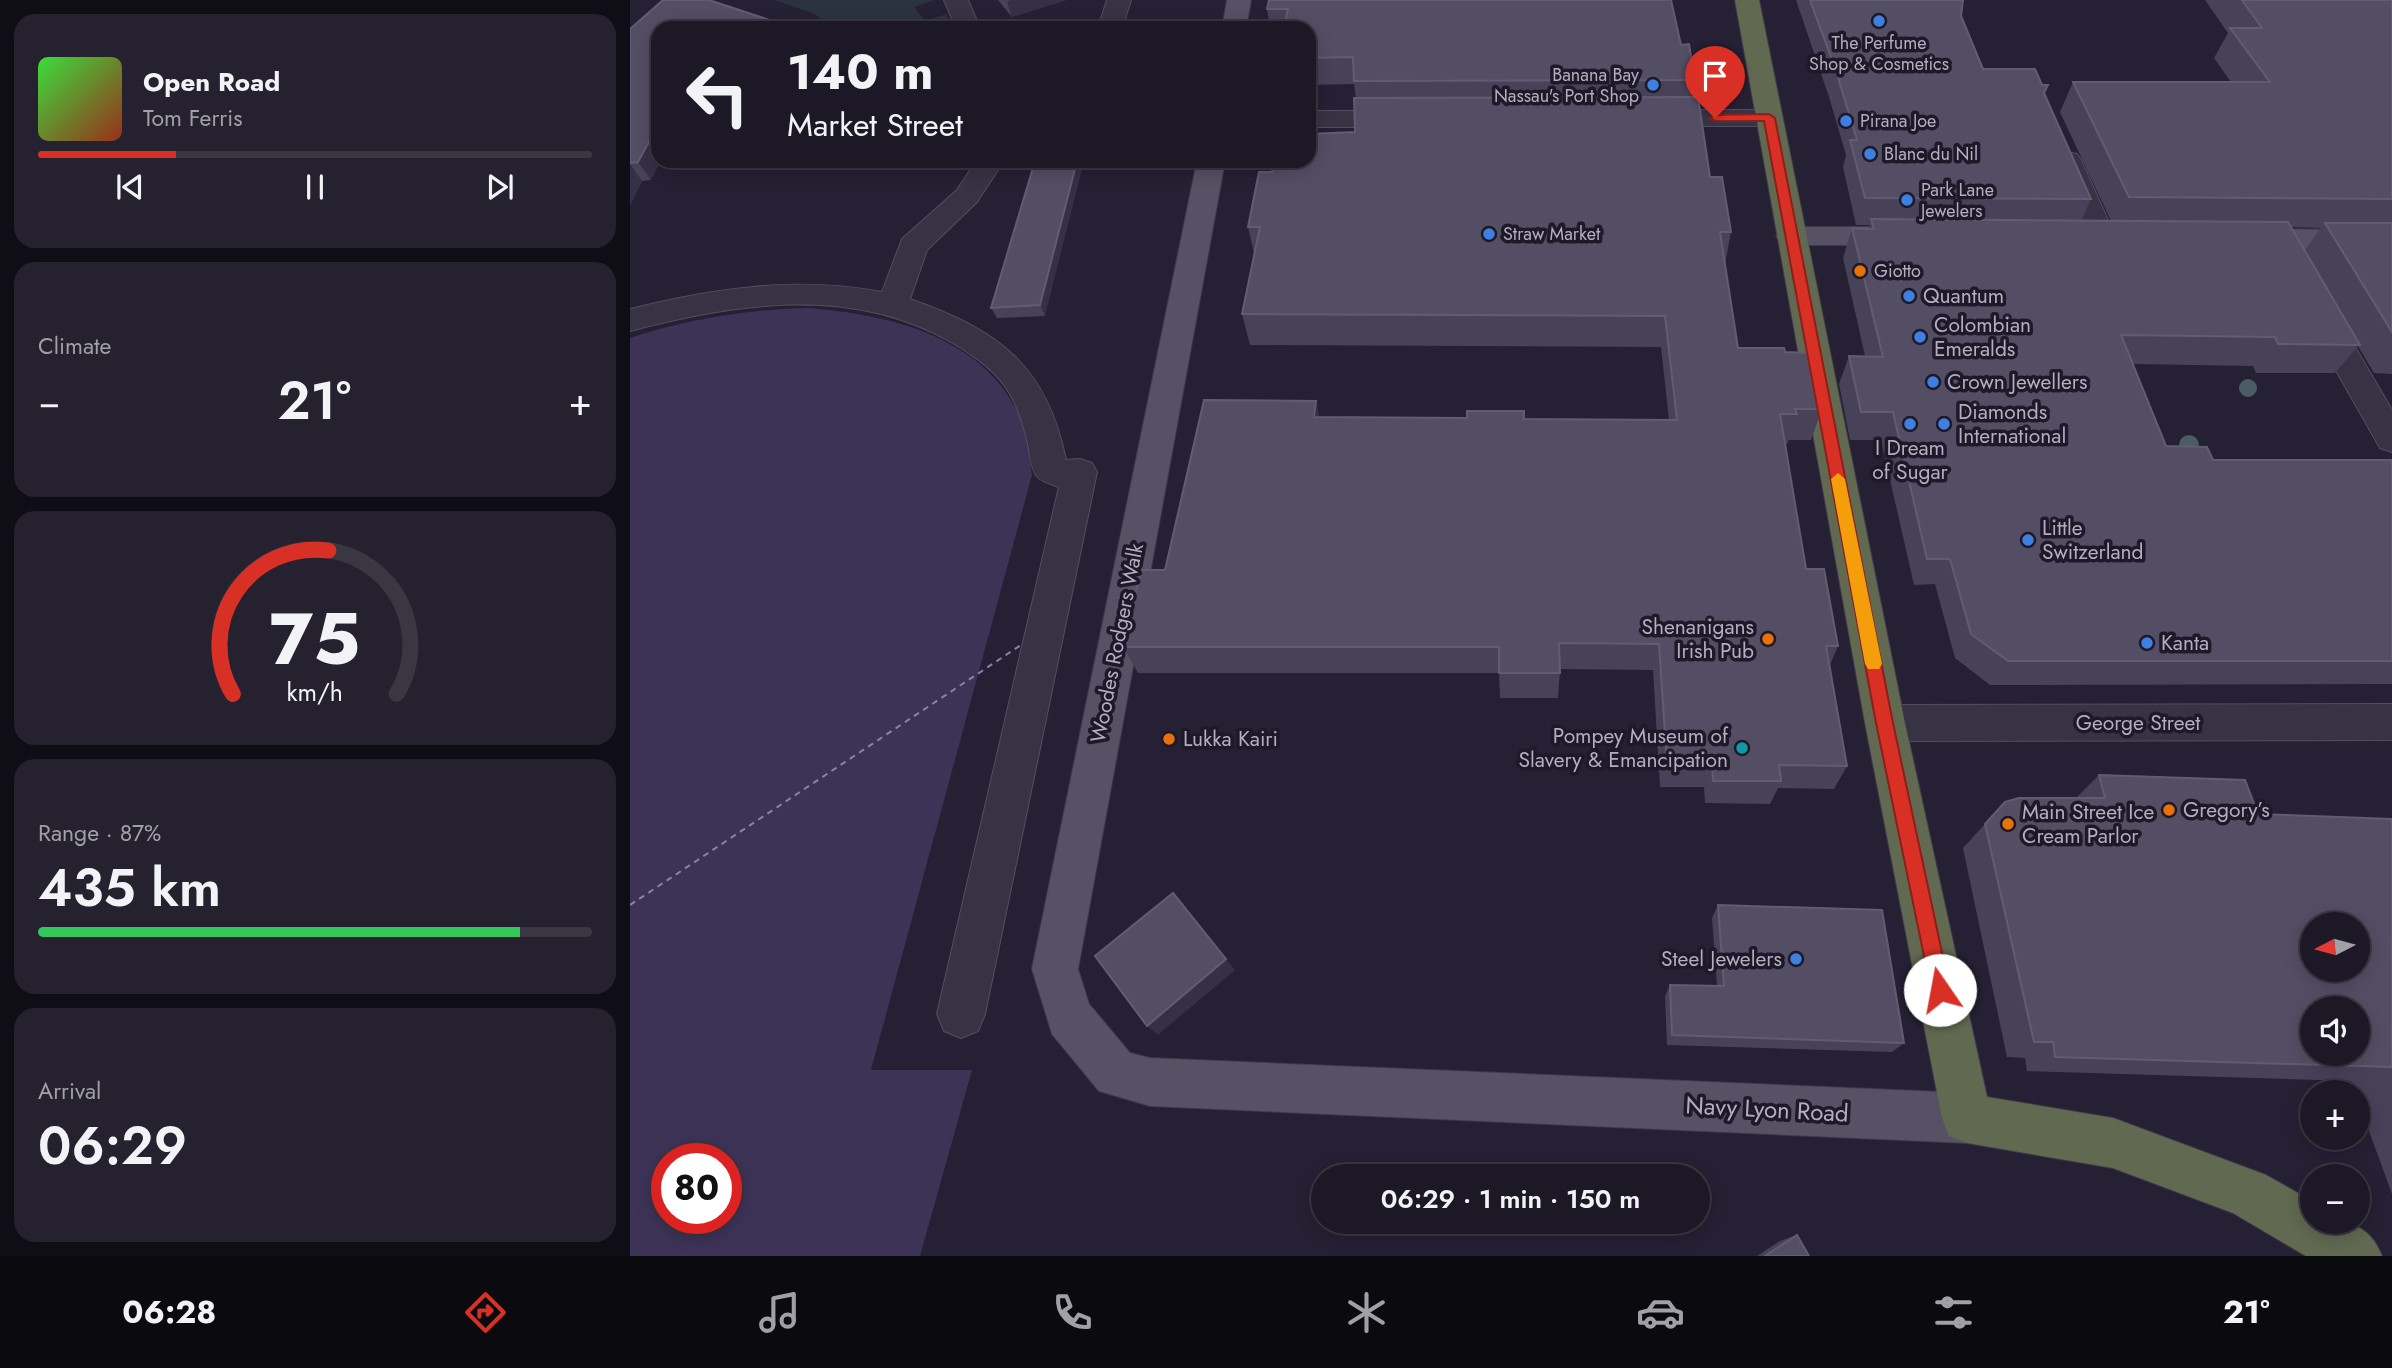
<!DOCTYPE html>
<html lang="en">
<head>
<meta charset="utf-8">
<style>
	:root { --surface:#1c1826; --page:#25212e; --text:#f1f3f6; --muted:#a0a0a7; --line:#3a3743; --accent:#d93025 }
	body { margin:0; font-family:Jost,sans-serif; background:var(--page); color:var(--text); height:100vh; display:flex; flex-direction:column; font-size:26px; white-space:nowrap }
	* { box-sizing:border-box; margin:0 }
	p { font-size:23px; color:var(--muted) }
	.icon { flex:none; width:38px; height:38px; fill:none; stroke:currentColor; stroke-width:2; stroke-linecap:round; stroke-linejoin:round }
	.map { position:relative; flex:1; overflow:hidden }
	.details { display:flex; flex-direction:column; gap:14px; padding:14px; background:#0f0d15; width:630px }
	.details>* { flex:none }
	.top-card { position:absolute; left:21px; top:21px; width:665px; height:147px; border-radius:21px; box-shadow:0 4px 18px #0003,0 0 0 2px var(--line); background:#1c1826; color:var(--text); overflow:hidden }
	.needle { width:46px; rotate:264deg }
	.buttons { position:absolute; left:1670px; top:912px; display:grid; gap:14px }
	.buttons a { display:grid; place-items:center; width:70px; height:70px; border-radius:50%; background:var(--surface); box-shadow:0 4px 18px #0003,0 0 0 2px var(--line); font-size:35px }
	.speed { position:absolute; left:21px; top:1143px; display:flex; gap:14px; font-size:35px; font-weight:700; text-align:center }
	.speed>* { display:grid; place-content:center; width:91px; height:91px; border-radius:50%; background:var(--surface); box-shadow:0 4px 18px #0003,0 0 0 2px var(--line); line-height:1 }
	.speed .limit { border:10px solid #d22; background:#fff; color:#111 }
	.pin { position:absolute; display:grid; place-items:center; width:60px; height:60px; color:#fff; margin:-72px -30px; border-radius:50% 50% 50% 0; rotate:-45deg; box-shadow:0 0 7px #0007 }
	.pin .icon { rotate:45deg }
	.me { position:absolute; width:77px; margin:-38px; rotate:348deg; stroke-linejoin:round; filter:drop-shadow(0 0 5px #0008) }
	.turn { display:flex; align-items:center; gap:24px; height:147px; padding:0 21px; font-size:32px }
	.turn .icon { width:91px; height:91px; stroke-width:2.5 }
	.turn b { display:block; font-size:49px; line-height:60px }
	.big { font-size:52px; font-weight:600; line-height:1.1 }
	.details .tile { flex:1; display:flex; flex-direction:column; justify-content:center; gap:10px; min-width:0; padding:0 24px; border-radius:21px; background:var(--page) }
	.details .dial { align-items:center; gap:0 }
	.dial svg { height:182px; overflow:visible; fill:none; stroke:var(--line); stroke-width:7; stroke-linecap:round; text-anchor:middle }
	.dial text { fill:var(--text); stroke:none }
	.song { display:flex; align-items:center; gap:21px }
	.cover { width:84px; height:84px; border-radius:10px; background:linear-gradient(135deg,hsl(120 70% 55%),hsl(10 70% 35%)) }
	.played { height:7px; border-radius:4px; background:linear-gradient(90deg,var(--accent) 25%,var(--line) 25%) }
	.keys { display:flex; justify-content:space-around; direction:ltr }
	.heat { display:flex; justify-content:space-between; align-items:center; font-size:38px; direction:ltr }
	.charge { height:10px; border-radius:5px; background:linear-gradient(90deg,#34c759 87%,var(--line) 0) }
	.trip { position:absolute; left:681px; top:1164px; width:399px; height:70px; border-radius:35px; background:var(--surface); box-shadow:0 4px 18px #0003,0 0 0 2px var(--line); font-weight:600; line-height:70px; text-align:center }
	.tabs { display:flex; height:112px; justify-content:space-around; align-items:center; background:#0b0a0f; color:var(--muted) }
	.tabs .icon { width:49px; height:49px }
	.tabs .selected { color:var(--accent) }
	.tabs b { font-size:32px; color:var(--text) }
	main { display:flex; flex:1; min-height:0 }
	.map>svg:first-child { display:block }
	.green { fill:#2a333f }
	.water { fill:#3d3357; fill-rule:evenodd }
	.lines { fill:none; stroke-linecap:round; stroke-linejoin:round }
	.ferry { stroke:#8b80ac; stroke-width:2; stroke-dasharray:6 5; stroke-linecap:butt }
	.minor-casing { stroke:#534e5f; stroke-width:2 }
	.major-casing { stroke:#3e3a4a; stroke-width:2 }
	.highway-casing { stroke:#403b4b; stroke-width:2 }
	.minor { fill:#383344; fill-rule:evenodd }
	.major { fill:#565164; fill-rule:evenodd }
	.highway { fill:#626951; fill-rule:evenodd }
	.tree { fill:#4a5d64 }
	.wall { fill:#484259; fill-rule:evenodd }
	.shaded-wall { fill:#353045 }
	.building { fill:#544e64; stroke:#625c73; stroke-width:2; fill-rule:evenodd }
	.route { fill:#d93025; stroke:#8d1f18; stroke-width:2 }
	.slow { fill:#f59e0b }
	.shop-dot { fill:#3f7fe0; stroke:#1d1928; stroke-width:2.5 }
	.food-dot { fill:#e8710a; stroke:#1d1928; stroke-width:2.5 }
	.culture-dot { fill:#0f9aa8; stroke:#1d1928; stroke-width:2.5 }
	.labels { text-anchor:middle; dominant-baseline:central; stroke-width:7; stroke-linejoin:round; paint-order:stroke }
	.far-poi-label { font-size:18px; fill:#b3adc1; stroke:#1d1928; text-anchor:start }
	.poi-label { font-size:21px; fill:#b3adc1; stroke:#1d1928; text-anchor:start }
	.street-label { font-size:21px; fill:#b3adc1; stroke:#1d1928 }
	.near-street-label { font-size:24px; fill:#b3adc1; stroke:#1d1928 }
</style>
</head>
<body>
<main>
<section class="details">
<div class="tile">
<div class="song"><i class="cover"></i><div><b>Open Road</b><p>Tom Ferris</p></div></div>
<div class="played"></div>
<div class="keys"><svg class="icon" aria-label="previous" viewBox="0 0 24 24"><path d="M18 5L8 12l10 7zM5 5v14"/></svg><svg class="icon" aria-label="pause" viewBox="0 0 24 24"><path d="M8 5v14M16 5v14"/></svg><svg class="icon" aria-label="next" viewBox="0 0 24 24"><path d="M6 5l10 7-10 7zM19 5v14"/></svg></div>
</div>
<div class="tile"><p>Climate</p>
<div class="heat"><a>−</a><b class="big">21°</b><a>+</a></div>
</div>
<div class="tile dial"><svg viewBox="0 0 100 80">
<path d="M14 69A42 42 0 1 1 86 69"/>
<path d="M14 69A42 42 0 0 1 56 6" stroke="#d93025"/>
<text x="50" y="56" font-size="32" font-weight="700">75</text>
<text x="50" y="72" font-size="11">km/h</text>
</svg></div>
<div class="tile"><p>Range · 87%</p><b class="big">435 km</b><div class="charge"></div></div>
<div class="tile"><p>Arrival</p><b class="big">06:29</b></div>
</section>
<div class="map">
<svg width="1762" height="1256" viewBox="0 0 1762 1256">
	<rect width="100%" height="100%" fill="#252033"/>
	<polygon class="green" points="145,0 304,0 284,7 295,21 316,14 324,28 203,28 184,14"/>
	<path class="water" d="M 176,308 C 263,314 370,340 397,437 C 400,449 400,463 402,475 L 241,1070 L 342,1070 L 290,1256 L 0,1256 L 0,338 C 58,319 115,310 176,308 ZM 37,1158 L 96,1158 L 96,1218 L 37,1218 Z"/>
	<g class="lines">
		<polyline class="ferry" points="0,905 394,643"/>
		<defs>
			<g id="minor">
				<polygon points="314,0 338,0 350,28 326,28"/>
				<polygon points="477,0 501,0 492,28 468,28"/>
				<polygon points="1019,110 1139,110 1148,112 1152,118 1148,124 1139,126 1019,126 1010,124 1006,118 1010,112"/>
				<polygon points="679,111 776,111 785,113 789,119 785,125 776,127 679,127"/>
				<polygon points="1437,152 1447,154 1451,160 1486,238 1481,245 1471,247 1461,245 1456,238 1423,160 1427,154"/>
				<path d="M 346,161 L 374,161 L 347,202 L 297,250 L 280,299 C 368,330 417,365 436,460 L 450,459 L 462,463 L 467,472 L 355,1014 L 348,1031 L 331,1038 L 314,1031 L 307,1014 L 429,487 C 421,484 411,482 406,475 C 400,466 400,454 398,444 C 394,427 389,409 380,394 C 367,371 343,355 321,342 C 221,285 106,303 0,331 L 0,309 C 84,288 166,276 252,292 L 272,239 L 327,190 Z"/>
				<polygon points="1690,303 1701,306 1762,410 1762,452 1750,448 1674,314 1679,306"/>
				<polygon points="1762,704 1762,740 1255,741 1241,736 1235,723 1241,710 1255,705"/>
			</g>
			<g id="major">
				<polygon points="597,0 621,0 616,28 592,28"/>
				<polygon points="567,161 595,161 448,969 459,1004 500,1053 520,1058 1337,1093 1355,1100 1362,1118 1355,1136 1337,1143 520,1106 469,1091 422,1034 402,969"/>
				<polygon points="1161,227 1271,227 1281,229 1286,236 1281,243 1271,245 1161,245 1151,243 1146,236 1151,229"/>
				<polygon points="1615,229 1762,230 1762,250 1615,249 1605,246 1600,239 1605,232"/>
			</g>
			<path id="highway" d="M 1105,0 L 1129,0 L 1275,723 L 1357,1097 L 1483,1118 L 1636,1175 L 1682,1201 L 1682,1222 C 1716,1222 1738,1221 1752,1256 L 1676,1256 L 1603,1213 L 1483,1168 L 1337,1143 L 1319,1136 L 1312,1118 L 1235,723 Z"/>
		</defs>
		<use href="#minor" class="minor-casing"/>
		<use href="#major" class="major-casing"/>
		<use href="#highway" class="highway-casing"/>
		<use href="#minor" class="minor"/>
		<use href="#major" class="major"/>
		<use href="#highway" class="highway"/>
	</g>
	<g class="tree">
		<circle cx="1618" cy="388" r="9"/>
		<circle cx="1559" cy="445" r="10"/>
	</g>
	<g class="wall">
		<polygon points="368,0 436,0 382,17"/>
		<polygon points="639,0 1051,45 1065,80 1062,97 1080,177 1101,232 1095,264 1108,348 1155,352 1192,409 1181,440 1159,440 1157,444 1155,444 1176,569 1208,646 1200,665 1217,766 1204,789 1148,788 1140,804 1075,803 1074,787 1030,787 1023,670 930,669 928,698 870,698 869,673 508,673 493,647 535,570 690,417 1039,420 1031,347 620,345 612,314 624,253 618,227 642,172 725,132 726,98 724,84 679,85 679,28 640,28 637,9"/>
		<path d="M 1166,0 L 1333,0 L 1331,16 L 1353,69 L 1414,93 L 1461,199 L 1451,221 L 1481,221 L 1430,112 L 1443,82 L 1601,82 L 1584,58 L 1598,33 L 1575,0 L 1762,0 L 1762,374 L 1744,373 L 1728,346 L 1705,373 L 1626,373 L 1623,366 L 1503,364 L 1536,446 L 1583,460 L 1762,460 L 1762,684 L 1360,685 L 1325,658 L 1305,584 L 1284,585 L 1251,440 L 1220,440 L 1209,384 L 1219,356 L 1235,356 L 1213,258 L 1222,228 L 1238,229 L 1240,225 L 1226,225 L 1213,167 L 1216,155 L 1199,97 ZM 1661,227 L 1691,228 L 1674,251 Z"/>
		<polygon points="28,28 21,180 12,181 0,205 0,29"/>
		<polygon points="405,161 415,316 367,318 361,308"/>
		<polygon points="1469,775 1628,814 1762,819 1762,1194 1727,1098 1727,1092 1725,1092 1721,1081 1397,1071 1395,1058 1377,1057 1333,848 1375,802 1446,798"/>
		<polygon points="1088,905 1274,1043 1262,1052 1037,1045 1035,996 1040,985 1087,986 1082,918"/>
		<polygon points="1167,1235 1179,1256 1127,1256 1150,1241"/>
	</g>
	<g class="shaded-wall">
		<polygon points="382,0 436,0 382,17 377,2"/>
		<polygon points="28,128 28,161 31,161 21,180 8,162 26,129"/>
		<polygon points="447,161 454,161 415,316 410,305"/>
		<polygon points="0,164 12,181 0,205"/>
		<polygon points="686,401 693,432 684,417"/>
		<polygon points="596,959 605,970 528,1035 517,1026"/>
	</g>
	<g class="building">
		<polygon points="33,0 79,0 164,28 28,28 28,128 26,129 8,162 0,163 0,29"/>
		<polygon points="639,0 1041,0 1051,45 1059,44 1065,80 724,81 723,57 679,58 679,28 654,28 658,9 637,9"/>
		<polygon points="1180,0 1333,0 1331,16 1353,69 1405,69 1412,85 1418,85 1414,93 1461,199 1235,198 1220,140 1227,140 1206,71"/>
		<polygon points="1612,0 1762,0 1762,199 1499,197 1443,82 1640,82 1600,28 1632,28"/>
		<polygon points="1068,97 1080,177 1092,177 1101,232 1090,232 1108,348 1154,348 1155,352 1181,353 1192,409 1165,409 1167,414 1150,414 1176,569 1194,569 1208,646 1196,646 1217,766 1149,765 1151,781 1083,781 1082,764 1037,764 1029,644 929,643 930,673 869,673 869,647 493,647 511,570 535,570 574,400 686,401 684,417 837,418 837,411 894,411 894,419 1047,420 1035,316 612,314 630,227 618,227 629,172 642,172 644,161 679,161 679,134 725,132 724,98"/>
		<polygon points="405,161 447,161 410,305 361,308"/>
		<polygon points="1241,219 1658,222 1730,345 1648,344 1645,337 1491,335 1536,446 1577,447 1583,460 1762,460 1762,661 1378,661 1341,634 1320,559 1297,559 1263,412 1231,412 1219,356 1253,357 1222,228 1244,229"/>
		<polygon points="1695,223 1762,223 1762,332"/>
		<path d="M 1469,775 L 1615,780 L 1628,814 L 1762,819 L 1762,1067 L 1425,1057 L 1423,1042 L 1404,1042 L 1355,824 L 1375,802 L 1389,798 L 1475,798 ZM 1682,924 L 1727,924 L 1727,970 L 1682,970 ZM 1682,1008 L 1727,1008 L 1727,1054 L 1682,1054 Z"/>
		<polygon points="543,893 596,959 517,1026 465,956"/>
		<polygon points="1088,905 1252,910 1274,1043 1042,1035 1040,985 1094,986"/>
		<polygon points="1167,1235 1179,1256 1135,1256"/>
	</g>
	<polygon class="route" points="1139,114 1145,118 1263,723 1320,990 1317,997 1310,1000 1303,997 1301,990 1246,723 1134,121 1085,121 1079,118 1085,115"/>
	<polygon class="slow" points="1208,473 1215,479 1252,664 1249,669 1238,669 1235,664 1201,479"/>
	<g class="shop-dot">
		<circle cx="1249" cy="21" r="7"/>
		<circle cx="1023" cy="85" r="7"/>
		<circle cx="1216" cy="121" r="7"/>
		<circle cx="1240" cy="154" r="7"/>
		<circle cx="1277" cy="200" r="7"/>
		<circle cx="859" cy="234" r="7"/>
		<circle cx="1279" cy="296" r="7"/>
		<circle cx="1290" cy="337" r="7"/>
		<circle cx="1303" cy="382" r="7"/>
		<circle cx="1280" cy="424" r="7"/>
		<circle cx="1314" cy="424" r="7"/>
		<circle cx="1398" cy="540" r="7"/>
		<circle cx="1517" cy="643" r="7"/>
		<circle cx="1166" cy="959" r="7"/>
	</g>
	<g class="food-dot">
		<circle cx="1230" cy="271" r="7"/>
		<circle cx="1138" cy="639" r="7"/>
		<circle cx="539" cy="739" r="7"/>
		<circle cx="1539" cy="810" r="7"/>
		<circle cx="1378" cy="824" r="7"/>
	</g>
	<circle class="culture-dot" cx="1112" cy="748" r="7"/>
	<g class="labels">
		<g class="far-poi-label">
			<text x="1249" y="43" text-anchor="middle">The Perfume<tspan x="1249" dy="21">Shop &amp; Cosmetics</tspan></text>
			<text x="1009" y="75" text-anchor="end">Banana Bay<tspan x="1009" dy="21">Nassau's Port Shop</tspan></text>
			<text x="1230" y="121">Pirana Joe</text>
			<text x="1254" y="154">Blanc du Nil</text>
			<text x="1291" y="190">Park Lane<tspan x="1291" dy="21">Jewelers</tspan></text>
			<text x="873" y="234">Straw Market</text>
			<text x="1244" y="271">Giotto</text>
		</g>
		<g class="poi-label">
			<text x="1293" y="296">Quantum</text>
			<text x="1304" y="325">Colombian<tspan x="1304" dy="24">Emeralds</tspan></text>
			<text x="1317" y="382">Crown Jewellers</text>
			<text x="1328" y="412">Diamonds<tspan x="1328" dy="24">International</tspan></text>
			<text x="1280" y="448" text-anchor="middle">I Dream<tspan x="1280" dy="24">of Sugar</tspan></text>
			<text x="1412" y="528">Little<tspan x="1412" dy="24">Switzerland</tspan></text>
			<text x="1124" y="627" text-anchor="end">Shenanigans<tspan x="1124" dy="24">Irish Pub</tspan></text>
			<text x="1531" y="643">Kanta</text>
			<text x="1098" y="736" text-anchor="end">Pompey Museum of<tspan x="1098" dy="24">Slavery &amp; Emancipation</tspan></text>
			<text x="553" y="739">Lukka Kairi</text>
			<text x="1553" y="810">Gregory’s</text>
			<text x="1392" y="812">Main Street Ice<tspan x="1392" dy="24">Cream Parlor</tspan></text>
			<text x="1152" y="959" text-anchor="end">Steel Jewelers</text>
		</g>
		<g class="street-label">
			<text transform="translate(487 643) rotate(-79)">Woodes Rodgers Walk</text>
			<text x="1508" y="723">George Street</text>
		</g>
		<g class="near-street-label">
			<text transform="translate(1137 1109) rotate(3)">Navy Lyon Road</text>
		</g>
	</g>
</svg>
<div class="buttons">
<a><svg class="needle" viewBox="-14 -14 28 28"><path d="M0-13l5 13h-10z" fill="#e53935"/><path d="M0 13l5-13h-10z" fill="#a0a0a7"/></svg></a>
<a><svg class="icon" aria-label="sound" viewBox="0 0 24 24"><path d="M4 9h4l5-4v14l-5-4H4zM17 9q2 3 0 6"/></svg></a>
<a>+</a>
<a>−</a>
</div>
<div class="speed"><div class="limit">80</div></div>
<div class="pin" style="left:1085px;top:118px;background:#d93025"><svg class="icon" aria-label="arrive" viewBox="0 0 24 24"><path d="M6 21V4h12l-3 4 3 4H6"/></svg></div>
<svg class="me" style="left:1310px;top:990px" viewBox="-20 -20 40 40"><circle r="19" fill="#fff"/><path d="M0-13L10 11 0 6-10 11z" fill="#d93025"/></svg>
<div class="trip">06:29 · 1 min · 150 m</div>
<div class="top-card">
<div class="turn"><svg class="icon" aria-label="left" viewBox="0 0 24 24"><path d="M17 20v-9H6M10 6l-5 5 5 5"/></svg><div><b>140 m</b>Market Street</div></div>
</div>
</div>
</main>
<nav class="tabs">
<b>06:28</b>
<svg class="icon selected" aria-label="directions" viewBox="0 0 24 24"><path d="M12 3l9 9-9 9-9-9zM9 14v-3h6M13 9l2 2-2 2"/></svg>
<svg class="icon" aria-label="music" viewBox="0 0 24 24"><path d="M9 18V5l10-2v13"/><circle cx="6" cy="18" r="3"/><circle cx="16" cy="16" r="3"/></svg>
<svg class="icon" aria-label="phone" viewBox="0 0 24 24"><path d="M5 4h4l2 5-3 2q2 4 5 5l2-3 5 2v4C11 20 4 13 5 4z"/></svg>
<svg class="icon" aria-label="climate" viewBox="0 0 24 24"><path d="M12 3v18M4 7l16 10M4 17L20 7"/></svg>
<svg class="icon" aria-label="car" viewBox="0 0 24 24"><path d="M5 17H2v-5l4-1 3-4h7l3 4 3 1v5h-3M9 17h6M6 11h13"/><circle cx="7" cy="17" r="2"/><circle cx="17" cy="17" r="2"/></svg>
<svg class="icon" aria-label="filters" viewBox="0 0 24 24"><path d="M4 7h16M4 17h16"/><circle cx="9" cy="7" r="2"/><circle cx="15" cy="17" r="2"/></svg>
<b>21°</b>
</nav>
</body>
</html>
